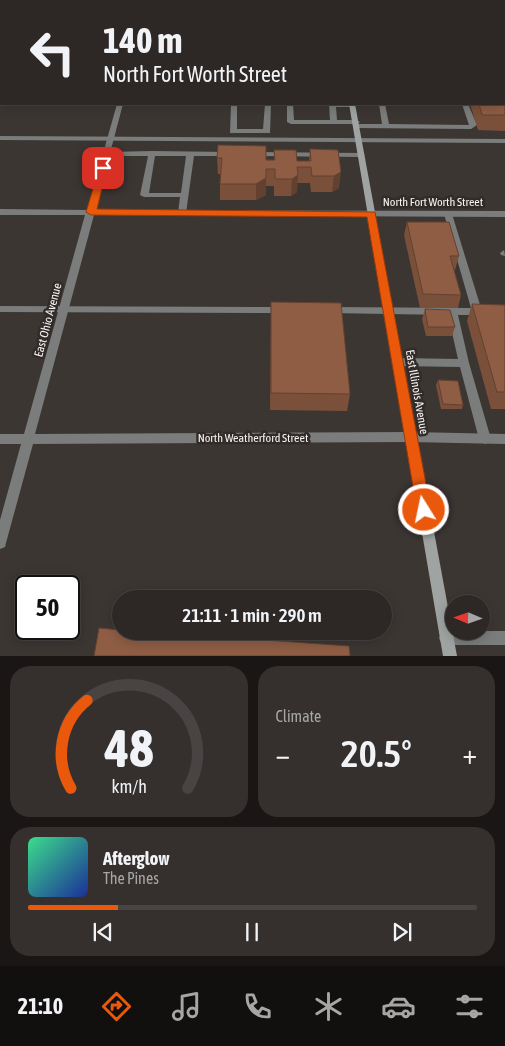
<!DOCTYPE html>
<html lang="en">
<head>
<meta charset="utf-8">
<style>
	:root { --surface:#2d2826; --page:#35302e; --text:#f1f3f6; --muted:#a7a6a7; --line:#484443; --accent:#ea580c }
	body { margin:0; font-family:"Asap Condensed",sans-serif; background:var(--page); color:var(--text); height:100vh; display:flex; flex-direction:column; font-size:19px; white-space:nowrap }
	* { box-sizing:border-box; margin:0 }
	p { font-size:16px; color:var(--muted) }
	.icon { flex:none; width:28px; height:28px; fill:none; stroke:currentColor; stroke-width:2; stroke-linecap:round; stroke-linejoin:round }
	.map { position:relative; height:656px; overflow:hidden }
	.side { display:flex; flex-direction:column; gap:10px; padding:10px; background:#191615; flex:1 }
	.side>* { flex:none }
	.hud { position:absolute; left:0px; top:0px; width:505px; height:105px; box-shadow:0 2px 12px #0003,0 0 0 1px var(--line); background:#2d2826; color:var(--text); overflow:hidden }
	.needle { width:32px; rotate:272deg }
	.fabs { position:absolute; left:445px; top:595px; display:grid; gap:10px }
	.fabs a { display:grid; place-items:center; width:45px; height:45px; border-radius:50%; background:var(--surface); box-shadow:0 2px 12px #0003,0 0 0 1px var(--line); font-size:25px }
	.speed { position:absolute; left:15px; top:575px; display:flex; gap:10px; font-size:25px; font-weight:700; text-align:center }
	.speed>* { display:grid; place-content:center; width:65px; height:65px; border-radius:50%; background:var(--surface); box-shadow:0 2px 12px #0003,0 0 0 1px var(--line); line-height:1 }
	.speed .limit { border:2px solid #111; border-radius:8px; background:#fff; color:#111 }
	.pin { position:absolute; display:grid; place-items:center; width:42px; height:42px; color:#fff; margin:-21px; border-radius:10px; box-shadow:0 2px 8px #0006 }
	.me { position:absolute; width:55px; margin:-28px; rotate:350deg; stroke-linejoin:round; filter:drop-shadow(0 0 4px #0008) }
	.turn { display:flex; align-items:center; gap:18px; height:105px; padding:0 20px; font-size:22px }
	.turn .icon { width:65px; height:65px; stroke-width:2.5 }
	.turn b { display:block; font-size:35px; line-height:42px }
	.big { font-size:38px; font-weight:600; line-height:1.1 }
	.side .widget { flex:1; display:flex; flex-direction:column; justify-content:center; gap:8px; min-width:0; padding:0 18px; border-radius:20px; background:var(--page) }
	.side .dial { align-items:center; gap:0 }
	.dial svg { height:130px; overflow:visible; fill:none; stroke:var(--line); stroke-width:7; stroke-linecap:round; text-anchor:middle }
	.dial text { fill:var(--text); stroke:none }
	.song { display:flex; align-items:center; gap:15px }
	.cover { width:60px; height:60px; border-radius:8px; background:linear-gradient(135deg,hsl(150 70% 55%),hsl(230 70% 35%)) }
	.played { height:5px; border-radius:2px; background:linear-gradient(90deg,var(--accent) 20%,var(--line) 20%) }
	.keys { display:flex; justify-content:space-around; direction:ltr }
	.heat { display:flex; justify-content:space-between; align-items:center; font-size:28px; direction:ltr }
	.side .tiles { flex:1; display:grid; gap:10px; grid-template-columns:1fr 1fr }
	.widget:last-child { grid-column:span 2 }
	.trip { position:absolute; left:112px; top:590px; width:280px; height:50px; border-radius:25px; background:var(--surface); box-shadow:0 2px 12px #0003,0 0 0 1px var(--line); font-weight:600; line-height:50px; text-align:center }
	.menu { display:flex; height:80px; justify-content:space-around; align-items:center; background:#12100f; color:var(--muted) }
	.menu .icon { width:35px; height:35px }
	.menu .current { color:var(--accent) }
	.menu b { font-size:22px; color:var(--text) }
	.map>svg:first-child { display:block }
	.lines { fill:none; stroke-linecap:round; stroke-linejoin:round }
	.service { fill:#7a7d7c; fill-rule:evenodd }
	.minor { fill:#7a7d7c; fill-rule:evenodd }
	.secondary { fill:#9fa4a2; fill-rule:evenodd }
	.primary { fill:#bbc2c0; fill-rule:evenodd }
	.wall { fill:#7a503a }
	.shaded-wall { fill:#634130 }
	.building { fill:#8e5d44; stroke:#634130 }
	.route { fill:#ea580c; stroke:#983908 }
	.labels { text-anchor:middle; dominant-baseline:central; stroke-width:5; stroke-linejoin:round; paint-order:stroke }
	.street-label { font-size:12px; fill:#f7f3f2; stroke:#312c29 }
</style>
</head>
<body>
<div class="map">
<svg width="505" height="656" viewBox="0 0 505 656">
	<rect width="100%" height="100%" fill="#3c3633"/>
	<g class="lines">
		<g class="service">
			<rect x="0" y="32" width="1" height="4"/>
			<rect x="504" y="35" width="1" height="4"/>
			<polygon points="231,104 237,104 237,129 263,129 265,104 271,104 270,133 230,133"/>
			<polygon points="287,104 293,104 294,120 330,120 329,104 356,104 355,106 353,107 336,107 337,120 356,120 360,122 357,124 382,124 379,104 385,104 389,124 469,125 462,104 468,104 477,125 471,129 357,128 353,126 356,124 291,124 287,122"/>
			<polygon points="0,136 505,139 505,143 0,140"/>
			<path d="M 152,151 L 229,152 L 233,154 L 229,156 L 194,156 L 186,213 L 182,216 L 178,213 L 180,197 L 144,197 L 140,195 L 148,156 L 107,156 L 103,154 L 107,152 ZM 155,156 L 186,156 L 181,193 L 149,193 Z"/>
			<polygon points="251,152 361,153 365,155 361,157 254,156 251,156"/>
			<polygon points="448,211 452,214 481,308 505,309 505,315 458,315 469,363 491,439 489,442 485,444 481,442 479,439 460,367 398,366 394,365 393,362 394,359 398,358 458,359 448,315 329,313 324,310 329,307 471,308 444,214"/>
			<polygon points="504,250 505,256 501,255 500,253"/>
			<polygon points="0,306 284,307 289,310 284,313 0,312"/>
			<polygon points="446,631 505,631 505,645 446,645 441,643 439,638 441,633"/>
		</g>
		<g class="minor">
			<rect x="146" y="0" width="6" height="1"/>
			<rect x="0" y="79" width="1" height="4"/>
			<polygon points="117,104 123,104 95,210 505,211 505,217 94,215 35,434 411,432 505,434 505,444 411,442 33,444 6,543 5,547 0,549 0,520 21,444 0,444 0,434 24,434 85,215 0,215 0,209 87,210"/>
		</g>
		<g class="secondary">
			<rect x="331" y="0" width="6" height="1"/>
			<polygon points="349,104 355,104 457,656 443,656"/>
		</g>
		<g class="primary">
			<rect x="469" y="0" width="9" height="1"/>
			<rect x="504" y="14" width="1" height="5"/>
		</g>
	</g>
	<g class="wall">
		<polygon points="505,77 505,131 478,130 470,104 504,104"/>
		<polygon points="310,149 338,150 339,188 332,192 311,192 310,183 297,183 297,192 291,196 274,196 274,186 266,186 266,195 256,200 220,200 220,174 218,174 217,158 274,160 274,150 297,161 309,161"/>
		<polygon points="407,222 459,256 455,270 454,270 461,295 458,308 420,308 404,235"/>
		<polygon points="271,302 350,394 347,411 270,410"/>
		<polygon points="472,304 505,305 505,409 491,409 467,321"/>
		<polygon points="425,309 455,327 452,336 426,336 422,319"/>
		<polygon points="438,380 463,405 462,409 441,409 436,385"/>
	</g>
	<g class="shaded-wall">
		<polygon points="341,172 339,188 332,192 334,176"/>
		<polygon points="298,175 297,192 291,196 292,179"/>
		<polygon points="266,178 266,195 256,200 256,184"/>
	</g>
	<g class="building">
		<polygon points="504,77 505,77 505,115 482,115 479,104 504,104"/>
		<polygon points="218,145 266,146 266,160 275,160 274,150 296,150 297,161 311,161 310,149 338,150 341,172 334,176 312,176 311,167 297,167 298,175 292,179 275,179 275,169 266,169 266,178 256,184 220,184 222,158 217,158"/>
		<polygon points="407,222 449,222 459,256 450,256 461,295 423,294"/>
		<polygon points="271,302 341,303 350,394 271,393"/>
		<polygon points="472,304 505,305 505,392 497,392"/>
		<polygon points="425,309 450,310 455,327 428,327"/>
		<polygon points="438,380 458,381 463,405 443,404"/>
		<polygon points="99,628 121,630 121,631 139,631 349,646 350,656 94,656"/>
	</g>
	<polygon class="route" points="100,166 107,168 97,209 375,212 431,510 429,515 424,516 419,515 417,510 367,217 91,215 86,212"/>
	<g class="labels">
		<g class="street-label">
			<text x="433" y="202">North Fort Worth Street</text>
			<text transform="translate(48 320) rotate(-75)">East Ohio Avenue</text>
			<text transform="translate(417 392) rotate(80)">East Illinois Avenue</text>
			<text x="253" y="438">North Weatherford Street</text>
		</g>
	</g>
</svg>
<div class="fabs">
<a><svg class="needle" viewBox="-14 -14 28 28"><path d="M0-13l5 13h-10z" fill="#e53935"/><path d="M0 13l5-13h-10z" fill="#a7a6a7"/></svg></a>
</div>
<div class="speed"><div class="limit">50</div></div>
<div class="pin" style="left:103px;top:168px;background:#d93025"><svg class="icon" aria-label="arrive" viewBox="0 0 24 24"><path d="M6 21V4h12l-3 4 3 4H6"/></svg></div>
<svg class="me" style="left:424px;top:510px" viewBox="-20 -20 40 40"><circle r="17" fill="#ea580c" stroke="#fff" stroke-width="3"/><path d="M0-11L8 9 0 5-8 9z" fill="#fff"/></svg>
<div class="trip">21:11 · 1 min · 290 m</div>
<div class="hud">
<div class="turn"><svg class="icon" aria-label="left" viewBox="0 0 24 24"><path d="M17 20v-9H6M10 6l-5 5 5 5"/></svg><div><b>140 m</b>North Fort Worth Street</div></div>
</div>
</div>
<section class="side">
<div class="tiles">
<div class="widget dial"><svg viewBox="0 0 100 80">
<path d="M14 69A42 42 0 1 1 86 69"/>
<path d="M14 69A42 42 0 0 1 24 15" stroke="#ea580c"/>
<text x="50" y="56" font-size="32" font-weight="700">48</text>
<text x="50" y="72" font-size="11">km/h</text>
</svg></div>
<div class="widget"><p>Climate</p>
<div class="heat"><a>−</a><b class="big">20.5°</b><a>+</a></div>
</div>
<div class="widget">
<div class="song"><i class="cover"></i><div><b>Afterglow</b><p>The Pines</p></div></div>
<div class="played"></div>
<div class="keys"><svg class="icon" aria-label="previous" viewBox="0 0 24 24"><path d="M18 5L8 12l10 7zM5 5v14"/></svg><svg class="icon" aria-label="pause" viewBox="0 0 24 24"><path d="M8 5v14M16 5v14"/></svg><svg class="icon" aria-label="next" viewBox="0 0 24 24"><path d="M6 5l10 7-10 7zM19 5v14"/></svg></div>
</div>
</div>
</section>
<nav class="menu">
<b>21:10</b>
<svg class="icon current" aria-label="directions" viewBox="0 0 24 24"><path d="M12 3l9 9-9 9-9-9zM9 14v-3h6M13 9l2 2-2 2"/></svg>
<svg class="icon" aria-label="music" viewBox="0 0 24 24"><path d="M9 18V5l10-2v13"/><circle cx="6" cy="18" r="3"/><circle cx="16" cy="16" r="3"/></svg>
<svg class="icon" aria-label="phone" viewBox="0 0 24 24"><path d="M5 4h4l2 5-3 2q2 4 5 5l2-3 5 2v4C11 20 4 13 5 4z"/></svg>
<svg class="icon" aria-label="climate" viewBox="0 0 24 24"><path d="M12 3v18M4 7l16 10M4 17L20 7"/></svg>
<svg class="icon" aria-label="car" viewBox="0 0 24 24"><path d="M5 17H2v-5l4-1 3-4h7l3 4 3 1v5h-3M9 17h6M6 11h13"/><circle cx="7" cy="17" r="2"/><circle cx="17" cy="17" r="2"/></svg>
<svg class="icon" aria-label="filters" viewBox="0 0 24 24"><path d="M4 7h16M4 17h16"/><circle cx="9" cy="7" r="2"/><circle cx="15" cy="17" r="2"/></svg>
</nav>
</body>
</html>
